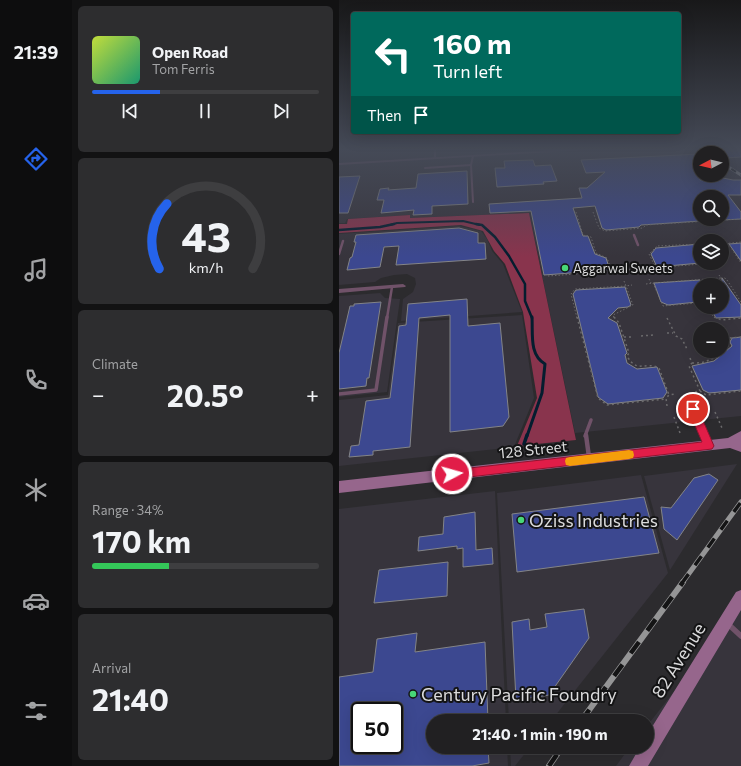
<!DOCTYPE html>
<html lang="en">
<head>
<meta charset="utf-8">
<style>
	:root { --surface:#212022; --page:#2d2d2f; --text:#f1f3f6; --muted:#a2a3a5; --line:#3e3e40; --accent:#2563eb }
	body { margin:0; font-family:Commissioner,sans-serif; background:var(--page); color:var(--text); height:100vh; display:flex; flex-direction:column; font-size:15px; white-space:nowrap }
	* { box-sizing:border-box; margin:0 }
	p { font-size:13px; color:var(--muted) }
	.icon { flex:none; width:22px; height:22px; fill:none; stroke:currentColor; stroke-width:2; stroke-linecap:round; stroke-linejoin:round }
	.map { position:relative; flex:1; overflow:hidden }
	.details { display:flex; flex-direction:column; gap:6px; padding:6px; background:#121213; width:267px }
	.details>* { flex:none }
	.guide { position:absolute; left:12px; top:12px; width:330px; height:122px; border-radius:4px; box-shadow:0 4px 16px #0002,0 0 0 1px var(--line); background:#00695c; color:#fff; overflow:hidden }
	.needle { width:26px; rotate:263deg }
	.controls { position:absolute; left:354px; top:146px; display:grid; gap:8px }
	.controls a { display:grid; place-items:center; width:36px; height:36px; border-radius:50%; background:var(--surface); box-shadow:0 4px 16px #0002,0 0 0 1px var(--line); font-size:20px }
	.speed { position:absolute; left:12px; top:702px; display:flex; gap:8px; font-size:20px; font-weight:700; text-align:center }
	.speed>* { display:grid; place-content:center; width:52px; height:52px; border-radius:50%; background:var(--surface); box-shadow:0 4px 16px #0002,0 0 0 1px var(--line); line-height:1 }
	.speed .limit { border:2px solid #111; border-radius:6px; background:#fff; color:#111 }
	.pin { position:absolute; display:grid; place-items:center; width:34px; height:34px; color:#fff; margin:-17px; border:2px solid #fff; border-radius:50%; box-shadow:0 1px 4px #0007 }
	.me { position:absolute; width:44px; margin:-22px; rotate:84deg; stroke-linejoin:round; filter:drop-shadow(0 0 3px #0008) }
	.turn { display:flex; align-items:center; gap:14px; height:84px; padding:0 16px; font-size:18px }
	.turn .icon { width:52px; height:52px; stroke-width:2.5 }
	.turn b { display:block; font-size:28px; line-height:34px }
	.then { display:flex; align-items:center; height:38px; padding:0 16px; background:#0003; gap:8px; font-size:15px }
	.big { font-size:30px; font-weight:700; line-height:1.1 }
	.details .card { flex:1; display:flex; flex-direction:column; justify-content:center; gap:6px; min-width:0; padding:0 14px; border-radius:6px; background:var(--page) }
	.details .dial { align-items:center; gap:0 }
	.dial svg { height:104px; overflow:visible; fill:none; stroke:var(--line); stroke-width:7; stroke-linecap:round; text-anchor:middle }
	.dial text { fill:var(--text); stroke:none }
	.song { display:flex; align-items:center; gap:12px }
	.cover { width:48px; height:48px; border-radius:6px; background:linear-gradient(135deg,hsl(70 70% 55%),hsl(160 70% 35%)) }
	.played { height:4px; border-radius:2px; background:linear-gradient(90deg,var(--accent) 30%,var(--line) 30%) }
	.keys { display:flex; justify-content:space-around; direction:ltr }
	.heat { display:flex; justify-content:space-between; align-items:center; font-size:22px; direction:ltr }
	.charge { height:6px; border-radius:3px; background:linear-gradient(90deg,#34c759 34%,var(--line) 0) }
	.trip { position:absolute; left:87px; top:714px; width:228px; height:40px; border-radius:20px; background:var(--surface); box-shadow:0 4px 16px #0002,0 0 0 1px var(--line); font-weight:700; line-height:40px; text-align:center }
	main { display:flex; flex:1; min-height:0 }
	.tabs { display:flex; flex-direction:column; width:72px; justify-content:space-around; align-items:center; background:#0d0d0e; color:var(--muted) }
	.tabs .icon { width:28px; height:28px }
	.tabs .on { color:var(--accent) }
	.tabs b { font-size:18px; color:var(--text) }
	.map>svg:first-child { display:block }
	.built { fill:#37343c; fill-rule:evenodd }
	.forest { fill:#89344d }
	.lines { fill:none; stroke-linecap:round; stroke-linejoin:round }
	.stream-far3 { stroke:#041d2f; stroke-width:2 }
	.stream-far2 { stroke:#041d2f; stroke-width:2.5 }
	.stream-far1 { stroke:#041d2f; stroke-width:3 }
	.stream { stroke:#041d2f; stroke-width:3.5 }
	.building { fill:#3c4890; stroke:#838487; fill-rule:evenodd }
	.path-far1 { stroke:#6b6a6c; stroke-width:1; stroke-dasharray:1.5 2; stroke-linecap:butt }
	.path { stroke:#6b6a6c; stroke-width:1.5; stroke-dasharray:2 3; stroke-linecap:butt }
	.lane-far4 { stroke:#705269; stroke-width:2 }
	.lane-far3 { stroke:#705269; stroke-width:2.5 }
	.lane-far2 { stroke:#705269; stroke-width:3.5 }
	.lane-far1 { stroke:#705269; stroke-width:4.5 }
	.lane { stroke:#705269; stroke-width:5.5 }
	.street { fill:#705269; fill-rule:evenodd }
	.secondary { fill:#96668c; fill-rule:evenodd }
	.rail-far2-casing { stroke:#959596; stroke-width:3 }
	.rail-far1-casing { stroke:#959596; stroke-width:5 }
	.rail-casing { stroke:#959596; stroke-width:6 }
	.rail-far2 { stroke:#141415; stroke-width:2; stroke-dasharray:5.5; stroke-linecap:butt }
	.rail-far1 { stroke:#141415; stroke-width:3.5; stroke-dasharray:11; stroke-linecap:butt }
	.rail { stroke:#141415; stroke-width:4.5; stroke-dasharray:14; stroke-linecap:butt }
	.route { fill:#e11d48; stroke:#92132f }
	.slow { fill:#f59e0b }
	.poi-dot { fill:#48d778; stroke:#141415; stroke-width:1.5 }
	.labels { text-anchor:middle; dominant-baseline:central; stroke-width:4; stroke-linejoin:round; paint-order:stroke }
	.far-poi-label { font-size:13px; fill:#dbdbdc; stroke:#141415; text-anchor:start }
	.street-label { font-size:15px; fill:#dbdbdc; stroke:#141415 }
	.near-poi-label { font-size:18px; fill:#dbdbdc; stroke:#141415; text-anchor:start }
	.near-street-label { font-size:18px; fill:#dbdbdc; stroke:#141415 }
</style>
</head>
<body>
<main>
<nav class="tabs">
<b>21:39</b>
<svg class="icon on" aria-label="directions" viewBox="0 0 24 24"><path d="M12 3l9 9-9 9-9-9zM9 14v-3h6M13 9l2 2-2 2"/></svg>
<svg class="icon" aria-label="music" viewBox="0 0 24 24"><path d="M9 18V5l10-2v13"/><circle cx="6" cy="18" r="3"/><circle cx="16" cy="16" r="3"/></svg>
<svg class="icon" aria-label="phone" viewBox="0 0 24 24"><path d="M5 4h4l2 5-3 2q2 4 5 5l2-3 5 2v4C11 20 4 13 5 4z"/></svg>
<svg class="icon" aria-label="climate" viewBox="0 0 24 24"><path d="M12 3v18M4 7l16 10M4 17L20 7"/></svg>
<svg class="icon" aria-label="car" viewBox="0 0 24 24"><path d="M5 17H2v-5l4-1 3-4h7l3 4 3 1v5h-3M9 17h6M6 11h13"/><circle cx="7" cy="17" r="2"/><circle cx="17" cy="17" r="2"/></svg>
<svg class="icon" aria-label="filters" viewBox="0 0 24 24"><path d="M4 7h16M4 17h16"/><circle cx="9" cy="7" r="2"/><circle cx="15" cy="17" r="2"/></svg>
</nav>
<section class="details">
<div class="card">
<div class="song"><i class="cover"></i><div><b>Open Road</b><p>Tom Ferris</p></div></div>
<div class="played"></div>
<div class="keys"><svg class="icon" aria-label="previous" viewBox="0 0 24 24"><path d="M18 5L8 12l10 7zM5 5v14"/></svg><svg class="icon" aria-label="pause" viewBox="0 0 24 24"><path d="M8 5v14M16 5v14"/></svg><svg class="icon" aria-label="next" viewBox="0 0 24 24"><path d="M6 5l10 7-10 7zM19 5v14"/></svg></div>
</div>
<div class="card dial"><svg viewBox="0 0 100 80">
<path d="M14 69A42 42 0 1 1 86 69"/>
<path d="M14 69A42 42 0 0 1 20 19" stroke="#2563eb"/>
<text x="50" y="56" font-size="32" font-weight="700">43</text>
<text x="50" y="72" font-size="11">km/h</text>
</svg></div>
<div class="card"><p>Climate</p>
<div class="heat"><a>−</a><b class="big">20.5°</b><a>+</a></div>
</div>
<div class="card"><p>Range · 34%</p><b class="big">170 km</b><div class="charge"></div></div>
<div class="card"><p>Arrival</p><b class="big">21:40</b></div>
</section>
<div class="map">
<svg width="402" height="766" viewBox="0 0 402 766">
	<rect width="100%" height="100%" fill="#2c2b2e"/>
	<g class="built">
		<path d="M 0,149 L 402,149 L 402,416 L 236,433 L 190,213 L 71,218 L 71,215 L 8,219 L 6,223 L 0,223 ZM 361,153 L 383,153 L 383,175 L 361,175 ZM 361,197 L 383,197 L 383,219 L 361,219 ZM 361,241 L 383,241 L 383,263 L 361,263 ZM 361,285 L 383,285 L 383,307 L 361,307 ZM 361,329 L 383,329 L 383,351 L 361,351 Z"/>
		<polygon points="120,226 142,231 148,239 153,251 164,264 183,312 62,321 64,299 74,292 77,284 76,278 68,274 55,275 42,278 36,282 0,285 0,234"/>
		<polygon points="41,293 46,298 61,299 48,392 0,397 0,296"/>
		<polygon points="183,315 195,398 175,447 0,466 0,400 49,395 59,323"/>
		<polygon points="398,464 331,570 305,476"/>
		<polygon points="302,475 329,573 212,721 170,721 158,493"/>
		<path d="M 156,491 L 167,721 L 94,721 L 94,747 L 168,747 L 169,766 L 0,766 L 0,509 ZM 21,711 L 55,711 L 55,745 L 21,745 Z"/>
		<polygon points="402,606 402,766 277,766 291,747 308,747 308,726"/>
		<polygon points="171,747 191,747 176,766 172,766"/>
	</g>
	<polygon class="forest" points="190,213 237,440 178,446 198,398 184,312 166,264 155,251 144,231 122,225 0,233 0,224 8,224 9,219 71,215 71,218"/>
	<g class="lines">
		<polyline class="stream-far3" points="51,225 58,223 124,221 141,225"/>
		<g class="stream-far2">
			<polyline points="137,224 143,225 156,237 170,256 186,284 186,301 193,318"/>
			<polyline points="0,230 41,227 55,224"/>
		</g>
		<path class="stream-far1" d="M 188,436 L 203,393 L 206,364 C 190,355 194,334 193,317"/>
		<polyline class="stream" points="185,444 188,435"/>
	</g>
	<g class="building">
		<polygon points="379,149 402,149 402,157 386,158"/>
		<polygon points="361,154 361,180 384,178 394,180 402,180 402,195 389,195 402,212 402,219 383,220 383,196 361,197 361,221 302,225 300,227 267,230 263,228 256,206 234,208 244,236 249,236 256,254 267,258 271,270 205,275 192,211 151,213 150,204 243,198 240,188 248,188 266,172 247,173 242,160"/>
		<polygon points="194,160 196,166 212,165 218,181 204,182 205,184 158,187 156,168 166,168 165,161"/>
		<polygon points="128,171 129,204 93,206 93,214 74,215 75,210 42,213 45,200 38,200 41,189 50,188 49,190 77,188 79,174"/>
		<polygon points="21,176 9,213 0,213 0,177"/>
		<polygon points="120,228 139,233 139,243 146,243 147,259 57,265 60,246 45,247 41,267 8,270 11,258 13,257 17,242 15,242 17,235"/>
		<polygon points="402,243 402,261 390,244"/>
		<polygon points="361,244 361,263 318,267 312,254 317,248"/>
		<polygon points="383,278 402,305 402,317 377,318 371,307 383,307"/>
		<polygon points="361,280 361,300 358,302 329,305 322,302 315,283"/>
		<polygon points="286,287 292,305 289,307 279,308 269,318 278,323 288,353 286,355 288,363 298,369 318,367 328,392 324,398 269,404 259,397 234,294 237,290"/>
		<polygon points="128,299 129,326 161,323 170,417 164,426 111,432 111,315 80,318 71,447 34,451 34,455 10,457 12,446 20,445 27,401 51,398 60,326 67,325 69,304"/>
		<polygon points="42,302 30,378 28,378 27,386 0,389 0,353 11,306 15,306 15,304"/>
		<polygon points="402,337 402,390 370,393 364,390 353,366 375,361 393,346 391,342 393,338"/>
		<polygon points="370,474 379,480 338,540 325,529 322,507 332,508 355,478"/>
		<polygon points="305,497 320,553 178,572 173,514"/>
		<polygon points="136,512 137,550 153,548 154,564 124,567 124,548 118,549 118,546 79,551 80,537 104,534 105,517"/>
		<polygon points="109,562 108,596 35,603 40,570"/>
		<polygon points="245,609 250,638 210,695 177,700 173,622 190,619 191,630 208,627 206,614"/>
		<path d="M 78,633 L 76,652 L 146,642 L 149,721 L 94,721 L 94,747 L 149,747 L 150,763 L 133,766 L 0,766 L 0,677 L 34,672 L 38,639 ZM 21,711 L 55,711 L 55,745 L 21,745 Z"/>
	</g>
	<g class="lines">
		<g class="path-far1">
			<polyline points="237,212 244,235 252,237 257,253 268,258 273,271"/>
			<polyline points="254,212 260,228 266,231 304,228 307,225 402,219"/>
			<polyline points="389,243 402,263"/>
			<polyline points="383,244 402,242"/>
			<polyline points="373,263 376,267"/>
			<polyline points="311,268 376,263"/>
			<polyline points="317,268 310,254 318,246 361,244"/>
			<polyline points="290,270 299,269"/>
			<polyline points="380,275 382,278 386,278 388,280 402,302"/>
			<polyline points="209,276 279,271"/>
			<polyline points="310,279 312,283"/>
			<polyline points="285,281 287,286 293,285"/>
			<polyline points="314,283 382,278"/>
			<polyline points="307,284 314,283 324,306 358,303 361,305"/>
			<polyline points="366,307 376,318"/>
			<polyline points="238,318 232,294 236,289 287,286 294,305 274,315 275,318"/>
			<polyline points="400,318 402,318"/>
		</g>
		<g class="path">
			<polyline points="238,317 259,398 268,405 327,399"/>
			<path d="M 275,317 L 280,323 L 290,353 L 288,356 C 298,374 306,361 320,368 L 330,395"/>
			<polyline points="375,317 383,320 402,318"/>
			<polyline points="328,318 337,336 343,339 348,349"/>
			<polyline points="328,333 334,333"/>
			<polyline points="302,336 315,335"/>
			<polyline points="285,337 292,337"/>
			<polyline points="351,358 353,363 350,366 361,391"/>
			<path d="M 353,363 C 369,364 379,356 390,345 L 389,342 L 391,338 L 402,337"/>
			<polyline points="356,392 361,391 367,395 402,391"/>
			<polyline points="328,406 327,398 330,395 336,394"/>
			<polyline points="376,412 383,428"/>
			<polyline points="335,417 341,433"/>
		</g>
		<g class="lane-far4">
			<polyline points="96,149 96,158"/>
			<polyline points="134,156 132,165 134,202"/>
			<polyline points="86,168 132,165"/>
		</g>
		<g class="lane-far3">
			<polyline points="295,235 299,245"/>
			<polyline points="0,254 4,241"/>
			<polyline points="48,318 53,287"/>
		</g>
		<g class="lane-far2">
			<polyline points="0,394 37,390 48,317"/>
			<polyline points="354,409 365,436"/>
			<polyline points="246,436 252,420"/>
		</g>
		<g class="lane-far1">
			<polyline points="247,435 250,457"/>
			<polyline points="365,435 369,445"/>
		</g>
		<polyline class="lane" points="389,624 402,636"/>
		<g class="street">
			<polygon points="233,149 262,149 0,165 0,163"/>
			<polygon points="64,284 67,286 66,287 0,293 0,289"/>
		</g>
		<g class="secondary">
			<polygon points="402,431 402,452 391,448 0,493 0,481 389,438"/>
			<polygon points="402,590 402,610 309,766 290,766 301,747 308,747 308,735 397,592"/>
		</g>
		<defs>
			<g id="rail-far2">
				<polyline points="370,149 373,153"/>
				<polyline points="383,163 402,175"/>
			</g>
			<polyline id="rail-far1" points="343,583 402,502"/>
			<g id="rail">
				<polyline points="242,721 344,582"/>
				<polyline points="210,766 223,747"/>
			</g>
		</defs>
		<use href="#rail-far2" class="rail-far2-casing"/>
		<use href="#rail-far1" class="rail-far1-casing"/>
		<use href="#rail" class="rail-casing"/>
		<use href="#rail-far2" class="rail-far2"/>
		<use href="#rail-far1" class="rail-far1"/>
		<use href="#rail" class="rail"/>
	</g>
	<linearGradient id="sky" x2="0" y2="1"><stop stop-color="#181819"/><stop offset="0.58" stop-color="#454a57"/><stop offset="1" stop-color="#454a57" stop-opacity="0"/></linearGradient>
	<rect width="402" height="257" fill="url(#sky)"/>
	<polygon class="route" points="354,405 357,406 359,409 375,446 373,449 113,479 110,478 108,474 110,471 113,470 363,442 349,409 350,406"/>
	<polygon class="slow" points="290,450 294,451 295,455 294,458 290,459 231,466 227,465 226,461 227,458 231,457"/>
	<g class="poi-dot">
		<circle cx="226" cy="268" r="4"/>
		<circle cx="182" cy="520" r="4"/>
		<circle cx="74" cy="694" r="4"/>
	</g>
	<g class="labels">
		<g class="far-poi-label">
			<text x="234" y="268">Aggarwal Sweets</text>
		</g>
		<g class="street-label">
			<text transform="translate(194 449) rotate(-6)">128 Street</text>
		</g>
		<g class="near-poi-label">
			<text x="190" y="520">Oziss Industries</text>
			<text x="82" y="694">Century Pacific Foundry</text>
		</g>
		<g class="near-street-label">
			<text transform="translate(339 660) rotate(-58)">82 Avenue</text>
		</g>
	</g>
</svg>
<div class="controls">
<a><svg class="needle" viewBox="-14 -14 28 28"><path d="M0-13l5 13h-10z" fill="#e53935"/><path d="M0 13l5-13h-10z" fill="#a2a3a5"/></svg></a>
<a><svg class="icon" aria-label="search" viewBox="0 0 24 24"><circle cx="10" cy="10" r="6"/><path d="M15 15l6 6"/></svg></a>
<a><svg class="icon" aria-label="layers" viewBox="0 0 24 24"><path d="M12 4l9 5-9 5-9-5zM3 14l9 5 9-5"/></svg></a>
<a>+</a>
<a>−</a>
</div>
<div class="speed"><div class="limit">50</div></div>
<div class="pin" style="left:354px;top:409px;background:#d93025"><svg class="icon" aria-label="arrive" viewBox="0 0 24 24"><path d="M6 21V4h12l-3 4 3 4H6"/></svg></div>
<svg class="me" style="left:113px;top:474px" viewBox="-20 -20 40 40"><circle r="17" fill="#e11d48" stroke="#fff" stroke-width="3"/><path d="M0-11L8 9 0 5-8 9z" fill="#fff"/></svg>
<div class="trip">21:40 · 1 min · 190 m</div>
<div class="guide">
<div class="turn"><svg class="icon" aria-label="left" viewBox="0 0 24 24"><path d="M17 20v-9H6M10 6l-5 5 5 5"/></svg><div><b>160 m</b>Turn left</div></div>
<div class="then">Then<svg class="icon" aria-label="arrive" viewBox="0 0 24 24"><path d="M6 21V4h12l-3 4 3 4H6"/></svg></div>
</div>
</div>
</main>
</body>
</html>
